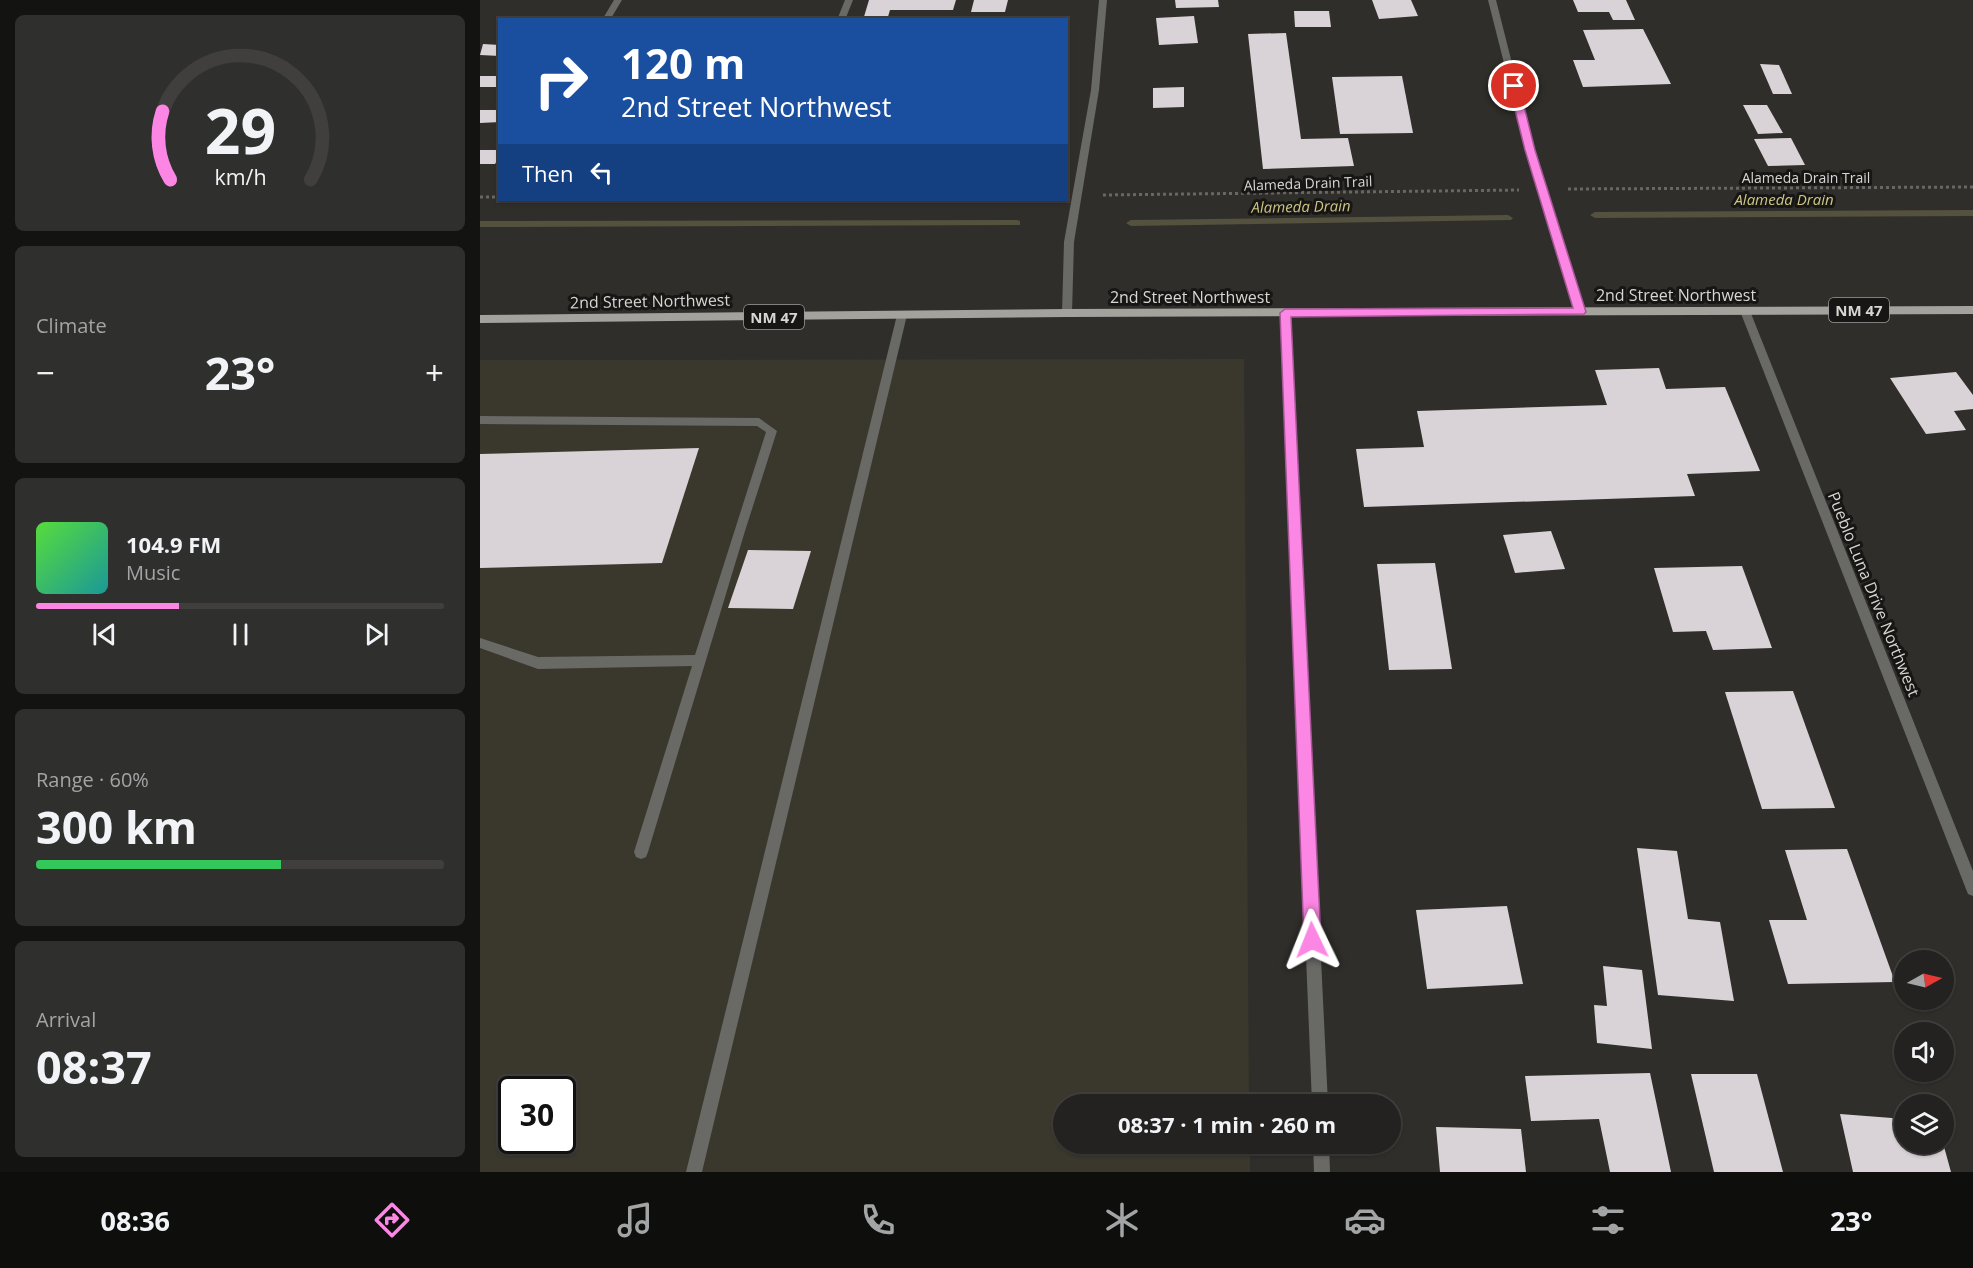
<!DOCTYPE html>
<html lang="en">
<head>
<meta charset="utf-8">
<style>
	:root { --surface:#232220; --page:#2f2f2d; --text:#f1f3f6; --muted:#a3a4a5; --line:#403f3e; --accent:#fc86e4 }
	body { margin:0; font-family:"Open Sans",sans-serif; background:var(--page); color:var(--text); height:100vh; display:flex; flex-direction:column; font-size:22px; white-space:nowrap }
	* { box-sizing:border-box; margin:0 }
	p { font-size:20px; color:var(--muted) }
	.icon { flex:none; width:33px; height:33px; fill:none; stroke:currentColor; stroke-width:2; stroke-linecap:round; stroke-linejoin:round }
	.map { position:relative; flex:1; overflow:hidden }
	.side { display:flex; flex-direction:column; gap:15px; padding:15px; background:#131312; width:480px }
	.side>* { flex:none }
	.banner { position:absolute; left:18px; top:18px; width:570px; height:183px; border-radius:0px; box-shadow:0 2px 4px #0004,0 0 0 2px var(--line); background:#1a4fa0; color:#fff; overflow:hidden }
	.needle { width:39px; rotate:82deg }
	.controls { position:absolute; left:1414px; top:950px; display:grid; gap:12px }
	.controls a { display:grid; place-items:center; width:60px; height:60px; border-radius:50%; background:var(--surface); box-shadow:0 2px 4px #0004,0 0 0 2px var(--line); font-size:30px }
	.speed { position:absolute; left:18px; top:1076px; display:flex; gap:12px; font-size:30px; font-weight:700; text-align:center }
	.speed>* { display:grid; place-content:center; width:78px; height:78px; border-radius:50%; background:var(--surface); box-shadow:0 2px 4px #0004,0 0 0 2px var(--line); line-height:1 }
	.speed .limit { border:3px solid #111; border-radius:9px; background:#fff; color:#111 }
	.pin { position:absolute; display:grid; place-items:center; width:51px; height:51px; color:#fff; margin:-26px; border:3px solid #fff; border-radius:50%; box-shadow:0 2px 6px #0007 }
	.me { position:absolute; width:66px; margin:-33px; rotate:358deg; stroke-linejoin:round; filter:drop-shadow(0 0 4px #0008) }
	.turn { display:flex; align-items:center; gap:21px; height:126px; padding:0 24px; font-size:27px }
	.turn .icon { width:78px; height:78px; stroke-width:2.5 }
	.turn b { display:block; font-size:42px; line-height:51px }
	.then { display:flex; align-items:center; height:57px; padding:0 24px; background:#0003; gap:12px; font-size:22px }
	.big { font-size:45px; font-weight:700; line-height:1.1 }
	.side .card { flex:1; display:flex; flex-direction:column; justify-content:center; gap:9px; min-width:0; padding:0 21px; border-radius:9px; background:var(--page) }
	.side .dial { align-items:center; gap:0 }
	.dial svg { height:156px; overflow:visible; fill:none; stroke:var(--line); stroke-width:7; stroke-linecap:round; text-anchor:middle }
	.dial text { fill:var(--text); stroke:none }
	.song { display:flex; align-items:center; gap:18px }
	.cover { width:72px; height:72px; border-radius:9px; background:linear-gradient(135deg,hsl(110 70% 55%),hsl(180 70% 35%)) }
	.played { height:6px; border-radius:3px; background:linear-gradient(90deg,var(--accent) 35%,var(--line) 35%) }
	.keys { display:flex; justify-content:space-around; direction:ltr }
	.heat { display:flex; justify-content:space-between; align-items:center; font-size:33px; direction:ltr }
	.charge { height:9px; border-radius:4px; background:linear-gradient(90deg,#34c759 60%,var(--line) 0) }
	.trip { position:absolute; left:573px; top:1094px; width:348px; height:60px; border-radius:30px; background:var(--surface); box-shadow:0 2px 4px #0004,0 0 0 2px var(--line); font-weight:700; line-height:60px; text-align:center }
	.menu { display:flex; height:96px; justify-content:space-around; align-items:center; background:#0e0e0d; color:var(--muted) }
	.menu .icon { width:42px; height:42px }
	.menu .selected { color:var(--accent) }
	.menu b { font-size:27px; color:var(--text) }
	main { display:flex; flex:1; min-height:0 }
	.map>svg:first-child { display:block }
	.built { fill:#3a382d; fill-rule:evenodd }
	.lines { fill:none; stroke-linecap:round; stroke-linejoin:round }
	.stream { fill:#54523f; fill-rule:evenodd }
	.building { fill:#d9d3d7 }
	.path { stroke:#686764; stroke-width:3; stroke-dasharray:3 3; stroke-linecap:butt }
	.lane { fill:#696966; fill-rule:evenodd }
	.street { fill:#696966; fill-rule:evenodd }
	.primary { fill:#a3a29d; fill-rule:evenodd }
	.route { fill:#fc86e4; stroke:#a45794; stroke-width:1.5 }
	.labels { text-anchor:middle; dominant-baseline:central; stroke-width:6; stroke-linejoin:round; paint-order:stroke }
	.far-street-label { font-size:14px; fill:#d6d6d3; stroke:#171614 }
	.far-water-label { font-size:15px; font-style:italic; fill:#cec685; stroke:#171614 }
	.shield { fill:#171614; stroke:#9d9c9a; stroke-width:1.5 }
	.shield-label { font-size:15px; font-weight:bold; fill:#d6d6d3 }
	.street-label { font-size:16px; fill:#d6d6d3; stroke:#171614 }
</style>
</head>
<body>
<main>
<section class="side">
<div class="card dial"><svg viewBox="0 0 100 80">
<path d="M14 69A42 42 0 1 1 86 69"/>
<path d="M14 69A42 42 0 0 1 10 34" stroke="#fc86e4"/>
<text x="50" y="56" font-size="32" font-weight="700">29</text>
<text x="50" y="72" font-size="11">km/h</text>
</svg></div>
<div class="card"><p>Climate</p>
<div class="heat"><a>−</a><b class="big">23°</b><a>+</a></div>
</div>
<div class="card">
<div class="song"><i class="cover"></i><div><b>104.9 FM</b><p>Music</p></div></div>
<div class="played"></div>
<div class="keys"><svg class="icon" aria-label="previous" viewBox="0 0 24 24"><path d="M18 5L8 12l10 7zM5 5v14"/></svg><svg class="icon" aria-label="pause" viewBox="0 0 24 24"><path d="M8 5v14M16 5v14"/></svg><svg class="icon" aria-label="next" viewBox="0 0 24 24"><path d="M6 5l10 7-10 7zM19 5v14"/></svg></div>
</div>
<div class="card"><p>Range · 60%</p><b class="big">300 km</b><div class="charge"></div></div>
<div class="card"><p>Arrival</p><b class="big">08:37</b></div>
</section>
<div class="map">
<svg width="1493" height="1172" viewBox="0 0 1493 1172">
	<rect width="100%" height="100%" fill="#2f2e2a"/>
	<path class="built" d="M 764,359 L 769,1104 L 584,1104 L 584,1143 L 770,1143 L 770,1172 L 0,1172 L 0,360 ZM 32,1089 L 82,1089 L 82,1140 L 32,1140 Z"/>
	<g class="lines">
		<g class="stream">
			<polygon points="1493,210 1493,216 1115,218 1110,215 1115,212"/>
			<polygon points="1028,215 1033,218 1031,220 651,226 646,223 651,220"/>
			<polygon points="537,220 540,221 540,225 0,227 0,221"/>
		</g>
	</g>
	<g class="building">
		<polygon points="389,0 476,0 473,10 410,10 407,20 383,20"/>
		<polygon points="494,0 528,0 525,12 491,12"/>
		<polygon points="695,0 738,0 739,7 696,8"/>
		<polygon points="892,0 931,0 938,16 899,19"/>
		<polygon points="1093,0 1146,0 1155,20 1133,20 1129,12 1098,12"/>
		<polygon points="814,11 849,11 851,27 815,27"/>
		<polygon points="337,16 336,20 281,20 281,18"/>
		<polygon points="714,16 718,43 679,45 676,18"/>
		<polygon points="1163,29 1191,84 1103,87 1093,60 1115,60 1103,30"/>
		<polygon points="806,33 821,139 868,138 874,166 783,169 768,34"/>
		<polygon points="3,44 20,45 20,56 0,55"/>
		<polygon points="1280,64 1299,65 1312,94 1293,94"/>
		<rect x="0" y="76" width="20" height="11"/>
		<polygon points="922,76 933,133 860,134 852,77"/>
		<polygon points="704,87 704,107 673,108 673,88"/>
		<polygon points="1263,105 1287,105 1303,133 1278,134"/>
		<polygon points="0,110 20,110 20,122 0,123"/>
		<polygon points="1311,138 1325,165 1288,166 1274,139"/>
		<polygon points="0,150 20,150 20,156 15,164 0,164"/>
		<polygon points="1179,368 1186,389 1245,387 1280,471 1207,474 1215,496 884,507 876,449 944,447 937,411 1127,405 1115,370"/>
		<polygon points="1476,372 1493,395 1493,409 1474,411 1486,430 1446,434 1410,378"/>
		<polygon points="219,448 182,563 0,568 0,454"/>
		<polygon points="1071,531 1085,569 1035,573 1023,535"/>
		<polygon points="268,550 331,551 313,609 248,608"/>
		<polygon points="955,563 972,669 909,670 897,564"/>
		<polygon points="1262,566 1292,648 1233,650 1226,631 1193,632 1174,568"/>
		<polygon points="1313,691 1355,808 1282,809 1245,692"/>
		<polygon points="1157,848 1197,851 1208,919 1240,922 1254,1001 1178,995"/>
		<polygon points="1367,849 1415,982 1308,984 1289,920 1327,920 1305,850"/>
		<polygon points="1027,906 1043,984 947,989 936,910"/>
		<polygon points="1123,966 1162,970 1172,1049 1117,1043 1114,1005 1127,1006"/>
		<polygon points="1170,1073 1191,1172 1130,1172 1119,1119 1051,1121 1045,1076"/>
		<polygon points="1211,1074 1277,1074 1303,1172 1234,1172"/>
		<polygon points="1360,1114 1425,1119 1425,1143 1463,1143 1471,1172 1373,1172"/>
		<polygon points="956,1127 1041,1129 1046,1172 960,1172"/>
	</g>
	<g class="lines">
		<g class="path">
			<polyline points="1088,189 1493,187"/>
			<polyline points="623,195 1039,190"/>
			<polyline points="0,197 20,197"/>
		</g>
		<g class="lane">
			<polygon points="134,0 142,0 130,20 122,20"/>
			<polygon points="365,0 373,0 365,20 357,20"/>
			<polygon points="422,312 427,315 222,1172 206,1172 417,315"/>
			<polygon points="0,416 279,418 297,431 265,531 168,852 166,857 161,859 156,857 154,852 212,666 58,669 0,648 0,638 58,657 215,655 286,432 277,426 0,424"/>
		</g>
		<g class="street">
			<polygon points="619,0 627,0 619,90 594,242 592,313 587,316 582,313 584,242 611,90"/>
			<polygon points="1008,0 1016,0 1054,150 1105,312 1104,314 1096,314 1095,312 1046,150"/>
			<polygon points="1265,308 1270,311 1493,871 1493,896 1488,894 1486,889 1260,311"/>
			<polygon points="805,310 810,313 848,1104 832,1104 800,313"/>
			<polygon points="833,1143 849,1143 850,1172 834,1172"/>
		</g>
		<polygon class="primary" points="1493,306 1493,314 587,317 0,323 0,315 587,309"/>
	</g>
	<polygon class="route" points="1034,83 1039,86 1055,150 1106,312 1104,314 811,317 841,940 838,946 832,949 827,946 824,940 800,313 805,309 1093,308 1045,150 1029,86"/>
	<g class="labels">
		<g class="far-street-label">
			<text x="1326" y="177">Alameda Drain Trail</text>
			<text transform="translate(828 183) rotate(-2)">Alameda Drain Trail</text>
		</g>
		<g class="far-water-label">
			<text x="1304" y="199">Alameda Drain</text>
			<text transform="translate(821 206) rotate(-1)">Alameda Drain</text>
		</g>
		<g class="shield">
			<rect x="1349" y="298" width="60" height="24" rx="4.5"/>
			<rect x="264" y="305" width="60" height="24" rx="4.5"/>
		</g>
		<g class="shield-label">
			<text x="1379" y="310">NM 47</text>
			<text x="294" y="317">NM 47</text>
		</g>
		<g class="street-label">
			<text x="1196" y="295">2nd Street Northwest</text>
			<text x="710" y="297">2nd Street Northwest</text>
			<text transform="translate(170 301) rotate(-1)">2nd Street Northwest</text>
			<text transform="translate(1394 594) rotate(68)">Pueblo Luna Drive Northwest</text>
		</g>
	</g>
</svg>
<div class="controls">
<a><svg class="needle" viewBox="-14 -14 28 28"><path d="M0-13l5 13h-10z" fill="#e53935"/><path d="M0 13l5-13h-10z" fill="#a3a4a5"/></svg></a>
<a><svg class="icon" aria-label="sound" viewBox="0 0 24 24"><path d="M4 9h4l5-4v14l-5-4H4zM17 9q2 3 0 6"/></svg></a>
<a><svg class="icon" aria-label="layers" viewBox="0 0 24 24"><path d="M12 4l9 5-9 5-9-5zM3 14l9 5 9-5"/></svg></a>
</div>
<div class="speed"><div class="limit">30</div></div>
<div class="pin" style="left:1034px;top:86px;background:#d93025"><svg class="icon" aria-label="arrive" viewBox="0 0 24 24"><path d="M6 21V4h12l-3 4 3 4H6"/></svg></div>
<svg class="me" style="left:832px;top:940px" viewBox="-20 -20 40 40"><path d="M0-17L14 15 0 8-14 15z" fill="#fc86e4" stroke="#fff" stroke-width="4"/></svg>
<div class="trip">08:37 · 1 min · 260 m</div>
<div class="banner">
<div class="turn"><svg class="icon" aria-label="right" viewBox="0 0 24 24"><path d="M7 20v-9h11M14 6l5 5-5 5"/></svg><div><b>120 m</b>2nd Street Northwest</div></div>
<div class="then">Then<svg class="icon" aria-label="left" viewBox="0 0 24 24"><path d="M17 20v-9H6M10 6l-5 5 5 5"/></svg></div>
</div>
</div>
</main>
<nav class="menu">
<b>08:36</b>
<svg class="icon selected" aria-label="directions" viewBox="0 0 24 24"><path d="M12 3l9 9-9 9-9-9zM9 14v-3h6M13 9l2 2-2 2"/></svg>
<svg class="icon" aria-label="music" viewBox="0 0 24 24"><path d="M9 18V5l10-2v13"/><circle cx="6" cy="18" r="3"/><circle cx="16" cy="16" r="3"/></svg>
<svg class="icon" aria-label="phone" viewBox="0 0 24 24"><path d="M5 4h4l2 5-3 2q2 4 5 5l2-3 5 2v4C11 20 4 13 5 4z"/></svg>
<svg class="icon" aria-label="climate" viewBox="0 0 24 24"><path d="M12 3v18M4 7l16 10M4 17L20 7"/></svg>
<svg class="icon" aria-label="car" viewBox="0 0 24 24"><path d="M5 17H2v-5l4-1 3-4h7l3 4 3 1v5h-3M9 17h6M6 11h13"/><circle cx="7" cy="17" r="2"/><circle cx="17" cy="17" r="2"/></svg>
<svg class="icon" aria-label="filters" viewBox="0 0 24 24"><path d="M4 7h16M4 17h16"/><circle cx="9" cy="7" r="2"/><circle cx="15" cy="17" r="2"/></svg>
<b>23°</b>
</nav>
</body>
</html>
